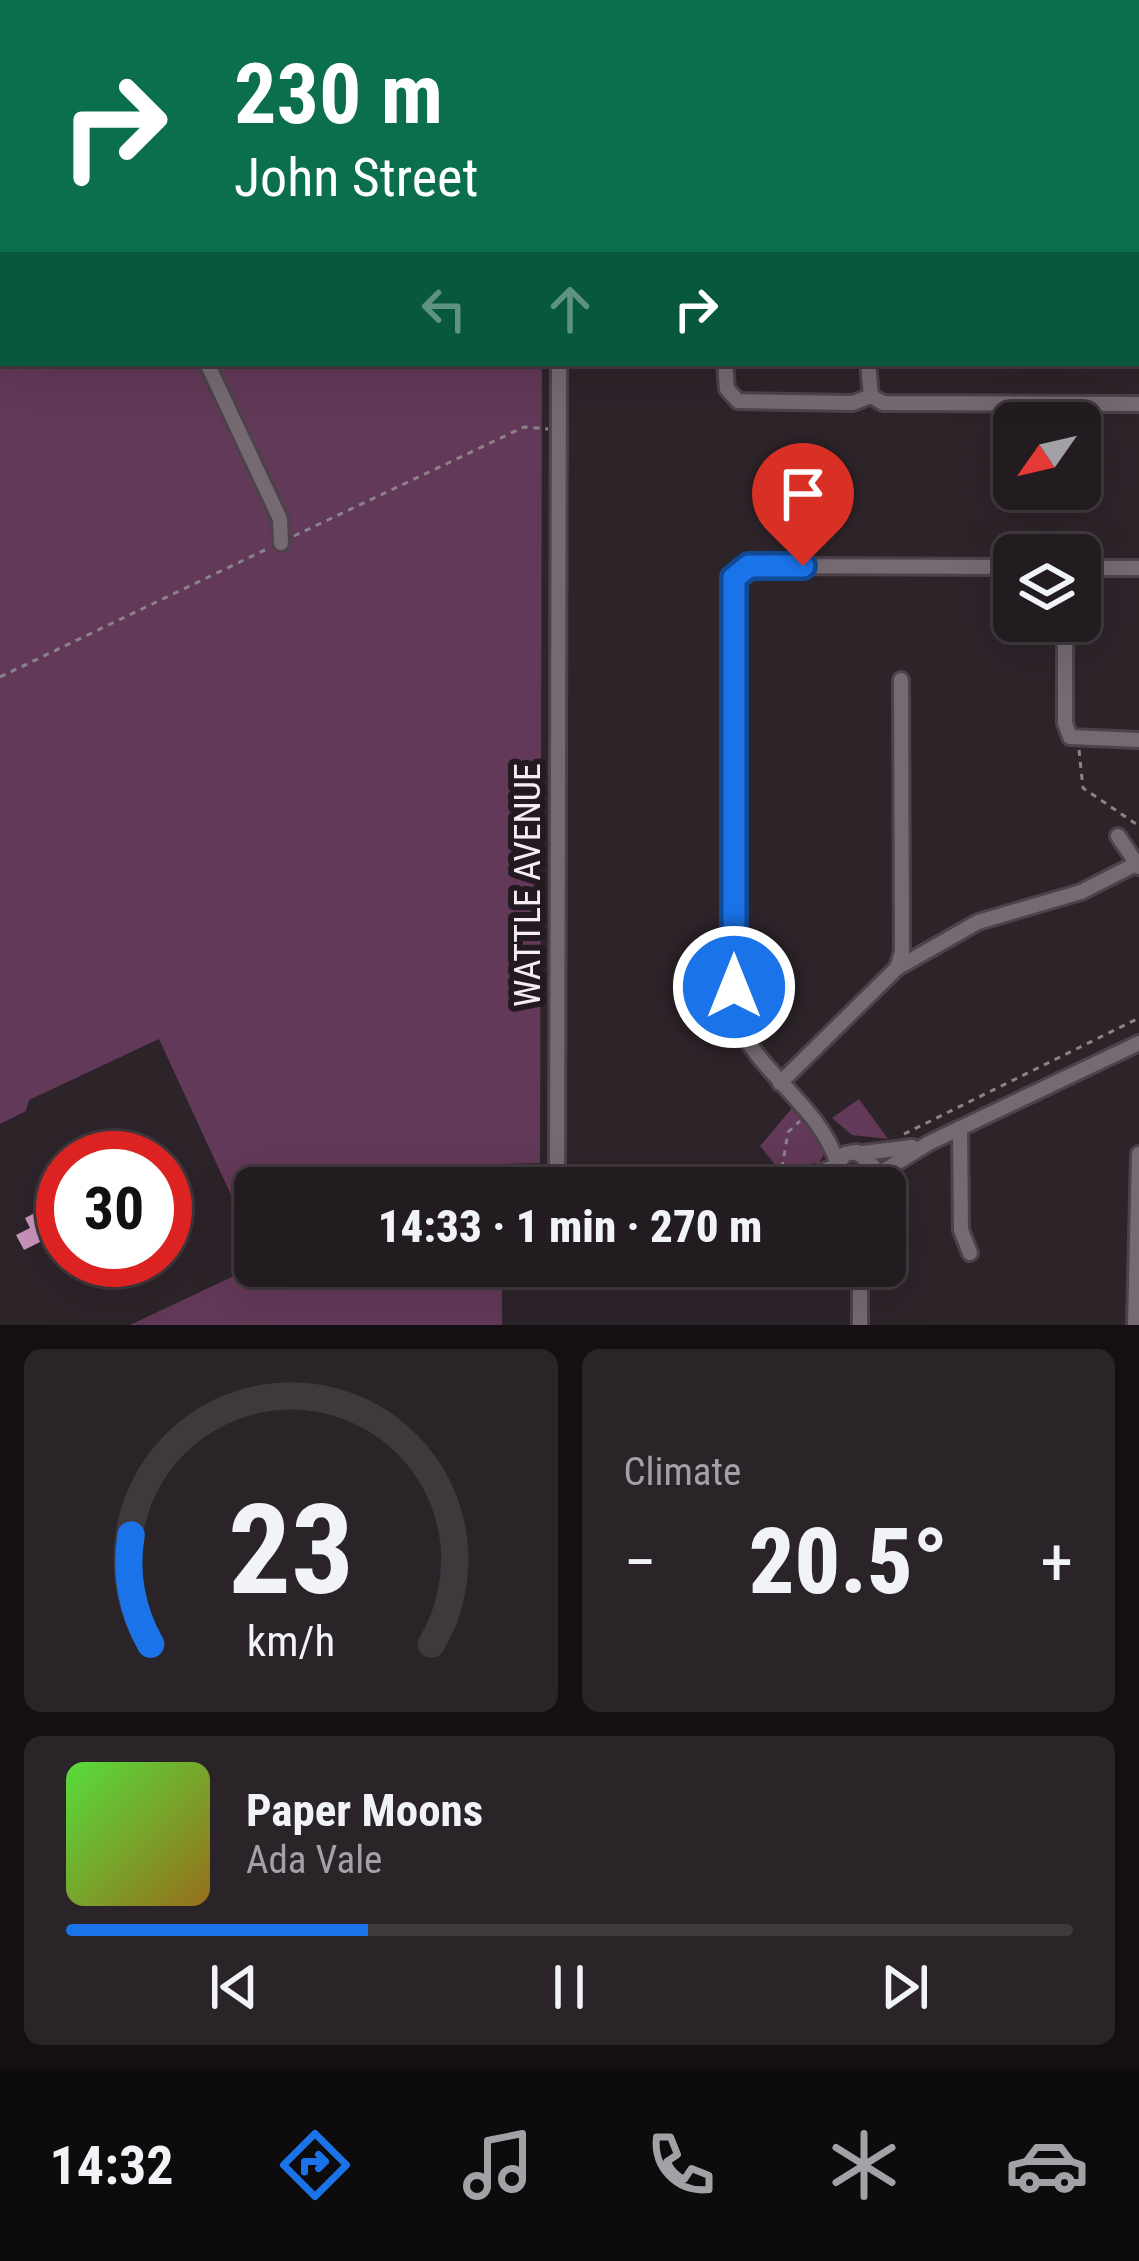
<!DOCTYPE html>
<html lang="en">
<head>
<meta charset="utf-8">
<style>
	:root { --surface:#221b20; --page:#2a2429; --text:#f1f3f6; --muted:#a2a1a5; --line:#3f393e; --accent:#1a73e8 }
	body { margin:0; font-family:"Roboto Condensed",sans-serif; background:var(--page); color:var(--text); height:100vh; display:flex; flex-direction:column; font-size:45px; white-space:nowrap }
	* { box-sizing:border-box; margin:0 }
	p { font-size:39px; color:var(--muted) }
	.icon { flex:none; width:66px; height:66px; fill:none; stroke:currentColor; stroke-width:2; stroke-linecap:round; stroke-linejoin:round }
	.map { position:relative; height:1325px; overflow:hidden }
	.details { display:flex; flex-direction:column; gap:24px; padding:24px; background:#130f12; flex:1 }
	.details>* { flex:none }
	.top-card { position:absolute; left:0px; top:0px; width:1140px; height:366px; box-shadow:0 12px 48px #0002,0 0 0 3px var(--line); background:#0b6e4f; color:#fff; overflow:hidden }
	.needle { width:78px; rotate:236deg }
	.fabs { position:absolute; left:993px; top:402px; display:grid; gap:24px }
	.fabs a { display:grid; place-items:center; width:108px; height:108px; border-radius:18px; background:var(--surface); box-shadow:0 12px 48px #0002,0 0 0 3px var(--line); font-size:60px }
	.speed { position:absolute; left:36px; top:1131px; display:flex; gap:24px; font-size:60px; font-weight:700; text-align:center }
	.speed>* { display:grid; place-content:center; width:156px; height:156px; border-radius:50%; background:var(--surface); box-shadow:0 12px 48px #0002,0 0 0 3px var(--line); line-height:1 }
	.speed .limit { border:18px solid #d22; background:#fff; color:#111 }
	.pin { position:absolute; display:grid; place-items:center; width:102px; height:102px; color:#fff; margin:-123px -51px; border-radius:50% 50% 50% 0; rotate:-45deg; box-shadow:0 0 12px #0007 }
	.pin .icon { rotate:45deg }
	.me { position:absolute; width:132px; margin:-66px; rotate:0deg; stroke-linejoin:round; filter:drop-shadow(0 0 9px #0008) }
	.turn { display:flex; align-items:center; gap:42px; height:252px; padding:0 36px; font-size:54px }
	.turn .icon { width:156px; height:156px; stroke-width:2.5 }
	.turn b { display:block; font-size:84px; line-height:102px }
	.lanes { display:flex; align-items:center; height:114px; padding:0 36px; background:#0003; justify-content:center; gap:60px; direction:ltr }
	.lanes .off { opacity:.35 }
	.big { font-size:90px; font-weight:800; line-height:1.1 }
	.details .card { flex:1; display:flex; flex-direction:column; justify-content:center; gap:18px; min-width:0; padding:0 42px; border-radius:18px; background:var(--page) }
	.details .dial { align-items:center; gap:0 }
	.dial svg { height:312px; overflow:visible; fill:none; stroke:var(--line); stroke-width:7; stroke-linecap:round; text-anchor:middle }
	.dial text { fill:var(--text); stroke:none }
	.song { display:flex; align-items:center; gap:36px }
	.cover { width:144px; height:144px; border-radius:18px; background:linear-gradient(135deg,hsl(110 70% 55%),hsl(40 70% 35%)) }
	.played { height:12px; border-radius:6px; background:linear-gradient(90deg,var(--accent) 30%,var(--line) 30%) }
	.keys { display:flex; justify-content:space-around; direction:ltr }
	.heat { display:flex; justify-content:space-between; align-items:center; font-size:66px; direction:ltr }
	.details .tiles { flex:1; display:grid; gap:24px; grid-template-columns:1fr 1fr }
	.card:last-child { grid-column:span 2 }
	.trip { position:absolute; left:234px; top:1167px; width:672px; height:120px; border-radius:18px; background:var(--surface); box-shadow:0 12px 48px #0002,0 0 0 3px var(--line); font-weight:800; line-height:120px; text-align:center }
	.dock { display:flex; height:192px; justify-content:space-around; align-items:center; background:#0e0b0d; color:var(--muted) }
	.dock .icon { width:84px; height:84px }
	.dock .on { color:var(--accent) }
	.dock b { font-size:54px; color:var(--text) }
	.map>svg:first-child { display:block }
	.green { fill:#623958 }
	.building { fill:#cb95bd }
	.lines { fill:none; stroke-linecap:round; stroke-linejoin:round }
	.street-casing { stroke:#4b4349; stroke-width:20 }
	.path { stroke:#8b8388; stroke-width:3; stroke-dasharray:6 6; stroke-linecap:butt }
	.street { stroke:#756a72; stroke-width:14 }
	.route-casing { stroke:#114b97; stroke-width:30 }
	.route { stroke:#1a73e8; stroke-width:21 }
	.labels { text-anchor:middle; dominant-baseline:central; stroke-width:12; stroke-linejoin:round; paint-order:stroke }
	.street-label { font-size:36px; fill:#f4eef2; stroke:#231a21 }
</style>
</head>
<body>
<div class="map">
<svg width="1139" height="1325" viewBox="0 0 1139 1325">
	<rect width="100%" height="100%" fill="#2d242a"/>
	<g class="green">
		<polygon points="0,0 543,0 3,3 3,363 542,363 540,1163 502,1164 502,1188 255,1188 255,1247 159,1039 29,1100 26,1111 0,1124"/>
		<polygon points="859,1099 888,1139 852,1135 832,1118"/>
		<polygon points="793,1107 828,1147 819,1163 777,1167 760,1146"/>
		<polygon points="255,1266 502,1266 502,1325 130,1325"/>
	</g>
	<polygon class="building" points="35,1213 50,1237 24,1250 16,1235 30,1228 25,1218"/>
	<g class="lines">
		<defs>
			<g id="street">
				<polyline points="36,0 38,3"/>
				<polyline points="560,3 560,0"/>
				<polyline points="721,3 721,0"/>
				<polyline points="869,3 869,0"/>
				<polyline points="1137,86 1139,86"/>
				<polyline points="1137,248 1139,248"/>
				<polyline points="207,363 280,519 281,543"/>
				<polyline points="559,363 557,1177 801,1188"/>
				<polyline points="725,363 727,389 738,401 853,403 871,396"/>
				<polyline points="868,363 871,396"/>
				<polyline points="871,396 883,403 1139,404"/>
				<polyline points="1080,568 1139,568"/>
				<polyline points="1065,621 1065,723 1070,737 1139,740"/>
				<polyline points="1118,836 1139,867"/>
				<polyline points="897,968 978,922 1081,892 1136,864"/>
				<polyline points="780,1083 897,968 902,952 901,680"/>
				<polyline points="960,1128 961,1230 970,1253"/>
				<polyline points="863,1153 912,1147"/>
				<path d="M 837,1162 C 818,1104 758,1074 735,1017 L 734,578 L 749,567 L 761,566 L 1014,567"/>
				<polyline points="872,1178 929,1143 1139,1043"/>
				<polyline points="791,1185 836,1166"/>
				<polyline points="846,1188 836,1166 845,1154 857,1152 873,1166 863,1188"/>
				<polyline points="860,1325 860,1266"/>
				<polyline points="1135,1325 1139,1154"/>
			</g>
		</defs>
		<use href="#street" class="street-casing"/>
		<g class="path">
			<polyline points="294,536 524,427 548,429"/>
			<polyline points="0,677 269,548"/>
			<polyline points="1079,750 1083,788 1139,826"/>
			<polyline points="904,1134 1139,1018"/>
			<polyline points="782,1168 788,1132 800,1121"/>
		</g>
		<use href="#street" class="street"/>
	</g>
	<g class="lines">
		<defs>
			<polyline id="route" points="734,987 734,578 749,566 803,566"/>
		</defs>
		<use href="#route" class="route-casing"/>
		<use href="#route" class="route"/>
	</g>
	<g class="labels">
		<g class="street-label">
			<text transform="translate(528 885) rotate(-90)">WATTLE AVENUE</text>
		</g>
	</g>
</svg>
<div class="fabs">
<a><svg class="needle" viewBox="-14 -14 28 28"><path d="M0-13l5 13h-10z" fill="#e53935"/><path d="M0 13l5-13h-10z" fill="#a2a1a5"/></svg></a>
<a><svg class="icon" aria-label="layers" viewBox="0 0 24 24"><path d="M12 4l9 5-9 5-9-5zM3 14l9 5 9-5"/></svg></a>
</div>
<div class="speed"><div class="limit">30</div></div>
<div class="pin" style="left:803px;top:566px;background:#d93025"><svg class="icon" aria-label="arrive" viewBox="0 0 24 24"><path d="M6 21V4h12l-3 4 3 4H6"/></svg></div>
<svg class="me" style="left:734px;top:987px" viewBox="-20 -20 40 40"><circle r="17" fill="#1a73e8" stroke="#fff" stroke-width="3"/><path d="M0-11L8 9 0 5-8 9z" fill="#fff"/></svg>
<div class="trip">14:33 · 1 min · 270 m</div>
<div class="top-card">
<div class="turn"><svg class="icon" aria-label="right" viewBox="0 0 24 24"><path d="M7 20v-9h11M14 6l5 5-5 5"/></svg><div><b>230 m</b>John Street</div></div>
<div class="lanes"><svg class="icon off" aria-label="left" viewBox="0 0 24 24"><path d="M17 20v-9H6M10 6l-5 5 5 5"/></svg><svg class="icon off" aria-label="ahead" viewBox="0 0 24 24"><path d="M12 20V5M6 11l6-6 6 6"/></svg><svg class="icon" aria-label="right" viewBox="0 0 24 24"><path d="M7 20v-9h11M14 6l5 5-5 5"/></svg></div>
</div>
</div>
<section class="details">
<div class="tiles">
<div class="card dial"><svg viewBox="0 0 100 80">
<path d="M14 69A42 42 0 1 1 86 69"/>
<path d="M14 69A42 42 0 0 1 9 41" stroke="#1a73e8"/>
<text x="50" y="56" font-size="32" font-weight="700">23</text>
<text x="50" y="72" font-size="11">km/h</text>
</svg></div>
<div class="card"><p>Climate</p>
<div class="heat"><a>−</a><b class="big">20.5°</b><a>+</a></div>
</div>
<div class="card">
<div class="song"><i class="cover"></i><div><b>Paper Moons</b><p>Ada Vale</p></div></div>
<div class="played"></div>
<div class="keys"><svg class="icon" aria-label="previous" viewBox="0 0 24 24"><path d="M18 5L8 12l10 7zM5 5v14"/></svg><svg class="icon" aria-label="pause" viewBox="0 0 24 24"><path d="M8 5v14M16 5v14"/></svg><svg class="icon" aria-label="next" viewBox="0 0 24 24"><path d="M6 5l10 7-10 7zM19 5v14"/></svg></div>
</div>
</div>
</section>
<nav class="dock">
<b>14:32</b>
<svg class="icon on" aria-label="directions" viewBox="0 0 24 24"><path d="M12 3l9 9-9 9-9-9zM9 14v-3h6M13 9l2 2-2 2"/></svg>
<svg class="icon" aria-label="music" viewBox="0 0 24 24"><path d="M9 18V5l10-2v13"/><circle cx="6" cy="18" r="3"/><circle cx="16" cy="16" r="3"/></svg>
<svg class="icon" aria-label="phone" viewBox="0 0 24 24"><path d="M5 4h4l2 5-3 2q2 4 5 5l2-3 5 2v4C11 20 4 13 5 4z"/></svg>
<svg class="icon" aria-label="climate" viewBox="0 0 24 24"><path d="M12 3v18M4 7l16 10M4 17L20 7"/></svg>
<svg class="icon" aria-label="car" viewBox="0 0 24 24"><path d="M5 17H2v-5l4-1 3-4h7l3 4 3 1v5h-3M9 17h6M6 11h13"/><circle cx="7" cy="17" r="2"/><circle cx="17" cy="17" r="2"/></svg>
</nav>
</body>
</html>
